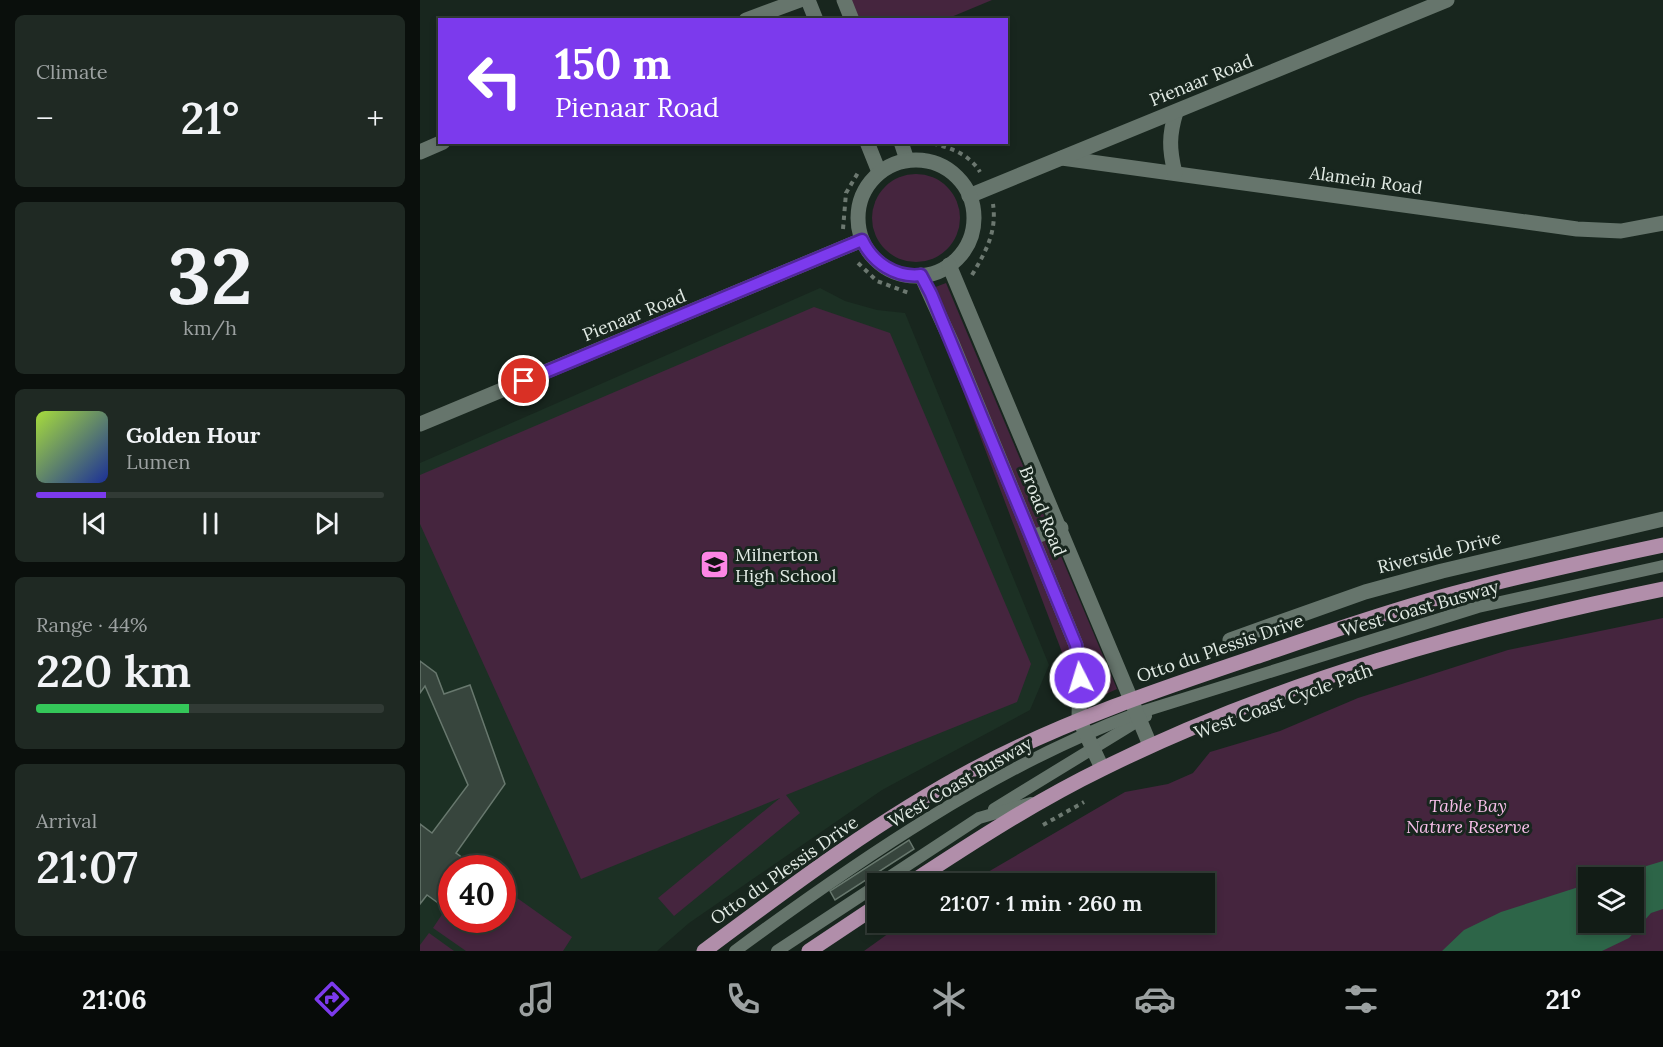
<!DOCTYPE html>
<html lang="en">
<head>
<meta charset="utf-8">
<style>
	:root { --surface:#121c16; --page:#1f2923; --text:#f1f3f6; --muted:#9ca1a1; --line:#313a35; --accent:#7c3aed }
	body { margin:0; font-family:Lora,serif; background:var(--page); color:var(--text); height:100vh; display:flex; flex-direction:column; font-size:22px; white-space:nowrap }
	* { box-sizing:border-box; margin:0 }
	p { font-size:20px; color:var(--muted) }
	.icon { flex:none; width:33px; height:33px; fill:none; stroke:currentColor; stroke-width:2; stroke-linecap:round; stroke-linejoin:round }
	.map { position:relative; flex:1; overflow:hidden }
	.drawer { display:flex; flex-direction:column; gap:15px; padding:15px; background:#0a0f0c; width:420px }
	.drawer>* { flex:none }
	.hud { position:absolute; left:18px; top:18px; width:570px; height:126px; border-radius:0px; box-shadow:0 3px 9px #0003,0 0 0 2px var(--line); background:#7c3aed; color:#fff; overflow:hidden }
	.controls { position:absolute; left:1158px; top:867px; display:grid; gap:12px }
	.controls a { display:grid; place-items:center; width:66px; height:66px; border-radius:0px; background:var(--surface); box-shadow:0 3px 9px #0003,0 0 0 2px var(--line); font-size:30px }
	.speed { position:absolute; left:18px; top:855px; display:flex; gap:12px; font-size:30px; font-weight:700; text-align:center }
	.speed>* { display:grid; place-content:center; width:78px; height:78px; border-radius:50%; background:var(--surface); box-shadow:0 3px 9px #0003,0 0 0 2px var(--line); line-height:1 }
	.speed .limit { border:9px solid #d22; background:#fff; color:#111 }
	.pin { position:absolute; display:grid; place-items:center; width:51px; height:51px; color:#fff; margin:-26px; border:3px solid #fff; border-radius:50%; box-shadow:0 2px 6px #0007 }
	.me { position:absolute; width:66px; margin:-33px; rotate:355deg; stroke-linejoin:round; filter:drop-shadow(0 0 4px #0008) }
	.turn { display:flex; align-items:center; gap:21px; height:126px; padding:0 18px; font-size:27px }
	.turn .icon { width:78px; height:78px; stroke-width:2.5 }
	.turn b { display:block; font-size:42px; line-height:51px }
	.big { font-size:45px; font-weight:600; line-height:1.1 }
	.drawer .widget { flex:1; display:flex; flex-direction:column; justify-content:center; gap:9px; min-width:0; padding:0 21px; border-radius:9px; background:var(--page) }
	.drawer .dial { align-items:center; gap:0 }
	.dial b { font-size:78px; line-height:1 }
	.song { display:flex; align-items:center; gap:18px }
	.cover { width:72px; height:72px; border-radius:9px; background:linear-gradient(135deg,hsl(80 70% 55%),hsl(230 70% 35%)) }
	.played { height:6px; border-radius:3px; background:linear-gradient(90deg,var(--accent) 20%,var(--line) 20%) }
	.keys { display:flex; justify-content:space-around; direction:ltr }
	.heat { display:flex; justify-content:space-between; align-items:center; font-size:33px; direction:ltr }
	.charge { height:9px; border-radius:4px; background:linear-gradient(90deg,#34c759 44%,var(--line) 0) }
	.trip { position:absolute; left:447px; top:873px; width:348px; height:60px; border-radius:0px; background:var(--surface); box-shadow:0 3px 9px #0003,0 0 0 2px var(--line); font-weight:600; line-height:60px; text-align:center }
	.tab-bar { display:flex; height:96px; justify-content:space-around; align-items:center; background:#070b09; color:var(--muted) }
	.tab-bar .icon { width:42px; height:42px }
	.tab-bar .current { color:var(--accent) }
	.tab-bar b { font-size:27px; color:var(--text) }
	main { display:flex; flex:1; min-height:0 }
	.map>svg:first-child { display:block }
	.built { fill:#1c3024; fill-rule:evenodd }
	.green { fill:#45253e; fill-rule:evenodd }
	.water { fill:#2d6548 }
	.building { fill:#37453d; stroke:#68786e; stroke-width:1.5 }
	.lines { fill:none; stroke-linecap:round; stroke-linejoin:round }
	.path { stroke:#6c7870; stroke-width:4; stroke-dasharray:4.5 4.5; stroke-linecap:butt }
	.lane { stroke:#66756c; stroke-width:12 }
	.street { stroke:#66756c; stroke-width:15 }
	.secondary { stroke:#66756c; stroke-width:15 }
	.primary { stroke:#b18eaa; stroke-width:15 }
	.route-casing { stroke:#51269a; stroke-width:15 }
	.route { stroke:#7c3aed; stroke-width:10 }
	.labels { text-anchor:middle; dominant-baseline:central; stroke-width:6; stroke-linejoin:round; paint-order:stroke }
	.street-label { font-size:18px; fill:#e1eae4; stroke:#18261e }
	.poi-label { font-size:18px; fill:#e1eae4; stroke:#18261e; text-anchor:start }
	.park-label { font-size:18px; font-style:italic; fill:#f7bfe9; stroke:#18261e }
</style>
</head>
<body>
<main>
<section class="drawer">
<div class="widget"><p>Climate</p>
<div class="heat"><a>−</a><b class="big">21°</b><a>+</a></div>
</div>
<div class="widget dial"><b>32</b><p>km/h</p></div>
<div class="widget">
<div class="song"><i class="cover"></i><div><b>Golden Hour</b><p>Lumen</p></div></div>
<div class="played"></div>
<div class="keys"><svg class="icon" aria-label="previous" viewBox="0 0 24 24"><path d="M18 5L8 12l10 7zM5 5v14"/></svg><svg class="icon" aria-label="pause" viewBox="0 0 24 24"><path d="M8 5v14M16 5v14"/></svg><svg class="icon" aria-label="next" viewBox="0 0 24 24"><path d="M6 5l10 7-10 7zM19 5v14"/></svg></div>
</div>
<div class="widget"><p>Range · 44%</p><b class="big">220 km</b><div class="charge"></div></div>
<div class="widget"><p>Arrival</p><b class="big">21:07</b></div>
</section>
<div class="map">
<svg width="1243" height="951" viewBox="0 0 1243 951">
	<rect width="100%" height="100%" fill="#18261e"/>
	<path class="built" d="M 400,288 L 425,301 L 457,310 L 485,313 L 629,665 L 610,710 L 462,790 L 269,923 L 237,951 L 0,951 L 0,463 ZM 32,868 L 82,868 L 82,920 L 32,920 Z"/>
	<g class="green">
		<polygon points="424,0 572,0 524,20 432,19"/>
		<circle cx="496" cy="218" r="44"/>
		<polygon points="526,283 697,689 662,705 505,291"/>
		<polygon points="394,307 470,333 611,664 597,702 366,795 380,813 254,916 238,898 360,798 161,879 0,524 0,475"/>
		<path d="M 1243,618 L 1243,951 L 444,951 L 483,923 L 784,922 L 784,884 L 549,883 L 705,792 L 748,784 L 773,773 L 790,752 L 860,731 L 938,698 L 1088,650 ZM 1168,878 L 1214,878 L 1214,922 L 1168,922 Z"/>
		<polygon points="83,888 152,937 143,951 46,951 13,928 31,901 32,920 82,920"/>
		<polygon points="9,933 34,951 0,951 0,945"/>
	</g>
	<polygon class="water" points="1243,861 1243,909 1231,913 1209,938 1182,951 1022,951 1044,930 1081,912 1168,884 1168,922 1214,922 1214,878 1190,877"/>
	<g class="building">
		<polygon points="0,661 16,673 24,694 50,685 85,784 36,853 57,868 32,868 32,905 28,910 7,895 0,904 0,824 12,833 48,785 5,686 0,693"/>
		<polygon points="489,840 494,849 415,900 410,891"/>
	</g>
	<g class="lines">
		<g class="path">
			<path d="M 504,142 C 525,145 549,153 560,172"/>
			<polyline points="423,229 426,193 439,171"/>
			<polyline points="438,263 457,281 489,293"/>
			<path d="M 552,275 C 566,251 577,232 573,204"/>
			<polyline points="623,825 664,802"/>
		</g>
		<g class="lane">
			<polyline points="574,809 726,716"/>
			<path d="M 315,951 C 437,861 575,766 718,713 L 1058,607 L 1243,566"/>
			<polyline points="357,951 559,818 611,803"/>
		</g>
		<g class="street">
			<polyline points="326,20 380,0"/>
			<polyline points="0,152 23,142"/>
			<polyline points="642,158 1157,229 1201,231 1243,223"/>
			<path d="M 755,173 C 749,149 749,135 756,112"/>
			<polyline points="549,196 1027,0"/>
			<polyline points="0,424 442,240"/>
			<polyline points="810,640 945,592 1022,571 1243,519"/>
		</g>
		<g class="secondary">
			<polyline points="388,0 396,20"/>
			<polyline points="424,0 432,20"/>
			<polyline points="447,142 459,172"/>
			<polyline points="481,142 487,160"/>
			<circle cx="496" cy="218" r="58"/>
			<polyline points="529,265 730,745"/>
			<polyline points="501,275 532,343 656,645 660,668 659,719 682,768"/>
			<polyline points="612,537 641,528"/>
		</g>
		<g class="primary">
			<path d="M 489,884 C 553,842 616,801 684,768 C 860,681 1052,628 1243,589"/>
			<path d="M 284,951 C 371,886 460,819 556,768 C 645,721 740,689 835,657 C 900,635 965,612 1032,594 C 1102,575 1172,560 1243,545"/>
			<polyline points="389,951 458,905"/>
		</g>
	</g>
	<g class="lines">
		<defs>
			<path id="route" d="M 104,381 L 442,240 C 453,263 476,278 501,275 L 511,294 L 656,645 L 660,678"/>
		</defs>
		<use href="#route" class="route-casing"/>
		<use href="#route" class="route"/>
	</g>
	<defs>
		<symbol id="school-square" viewBox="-11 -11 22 22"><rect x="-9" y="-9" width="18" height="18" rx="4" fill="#fc86e4" stroke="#18261e"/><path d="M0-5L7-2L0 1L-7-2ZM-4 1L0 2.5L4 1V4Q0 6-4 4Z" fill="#111"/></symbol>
	</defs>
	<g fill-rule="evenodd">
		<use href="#school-square" x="278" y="548" width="33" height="33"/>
	</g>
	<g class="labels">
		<g class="street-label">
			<text transform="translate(781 80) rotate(-22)">Pienaar Road</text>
			<text transform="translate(946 180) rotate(8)">Alamein Road</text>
			<text transform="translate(214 315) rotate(-22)">Pienaar Road</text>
			<text transform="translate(623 511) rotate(68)">Broad Road</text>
			<text transform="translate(1019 552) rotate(-14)">Riverside Drive</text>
			<text transform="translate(1000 608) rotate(-16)">West Coast Busway</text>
			<text transform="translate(800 648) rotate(-19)">Otto du Plessis Drive</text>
			<text transform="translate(863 701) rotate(-20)">West Coast Cycle Path</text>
			<text transform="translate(540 782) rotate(-30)">West Coast Busway</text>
			<text transform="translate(364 870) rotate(-35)">Otto du Plessis Drive</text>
		</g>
		<g class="poi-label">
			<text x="315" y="554">Milnerton<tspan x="315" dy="21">High School</tspan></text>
		</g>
		<g class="park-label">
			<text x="1048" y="805">Table Bay<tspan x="1048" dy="21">Nature Reserve</tspan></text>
		</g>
	</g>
</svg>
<div class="controls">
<a><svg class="icon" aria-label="layers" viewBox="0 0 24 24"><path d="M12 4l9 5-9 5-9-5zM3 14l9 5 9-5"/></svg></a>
</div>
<div class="speed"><div class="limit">40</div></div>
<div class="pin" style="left:104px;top:381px;background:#d93025"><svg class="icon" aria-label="arrive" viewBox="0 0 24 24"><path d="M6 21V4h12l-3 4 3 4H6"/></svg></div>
<svg class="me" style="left:660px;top:678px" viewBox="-20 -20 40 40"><circle r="17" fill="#7c3aed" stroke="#fff" stroke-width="3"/><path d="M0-11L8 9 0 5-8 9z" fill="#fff"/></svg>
<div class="trip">21:07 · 1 min · 260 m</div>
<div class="hud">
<div class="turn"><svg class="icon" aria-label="left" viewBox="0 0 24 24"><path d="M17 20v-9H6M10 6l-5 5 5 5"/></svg><div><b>150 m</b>Pienaar Road</div></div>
</div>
</div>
</main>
<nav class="tab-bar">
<b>21:06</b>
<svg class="icon current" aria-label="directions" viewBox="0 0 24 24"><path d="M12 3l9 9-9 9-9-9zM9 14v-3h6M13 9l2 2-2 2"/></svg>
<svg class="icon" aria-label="music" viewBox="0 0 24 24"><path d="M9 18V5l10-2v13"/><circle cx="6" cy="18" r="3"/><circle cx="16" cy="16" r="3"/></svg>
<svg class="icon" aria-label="phone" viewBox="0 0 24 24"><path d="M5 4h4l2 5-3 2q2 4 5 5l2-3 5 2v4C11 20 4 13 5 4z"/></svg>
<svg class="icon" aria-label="climate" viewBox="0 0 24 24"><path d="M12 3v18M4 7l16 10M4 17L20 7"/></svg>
<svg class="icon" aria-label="car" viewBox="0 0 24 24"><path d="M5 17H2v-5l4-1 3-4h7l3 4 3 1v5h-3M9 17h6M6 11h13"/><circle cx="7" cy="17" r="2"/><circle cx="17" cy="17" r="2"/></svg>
<svg class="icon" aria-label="filters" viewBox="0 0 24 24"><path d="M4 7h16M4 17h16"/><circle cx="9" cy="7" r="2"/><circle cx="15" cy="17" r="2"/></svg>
<b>21°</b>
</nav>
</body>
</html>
